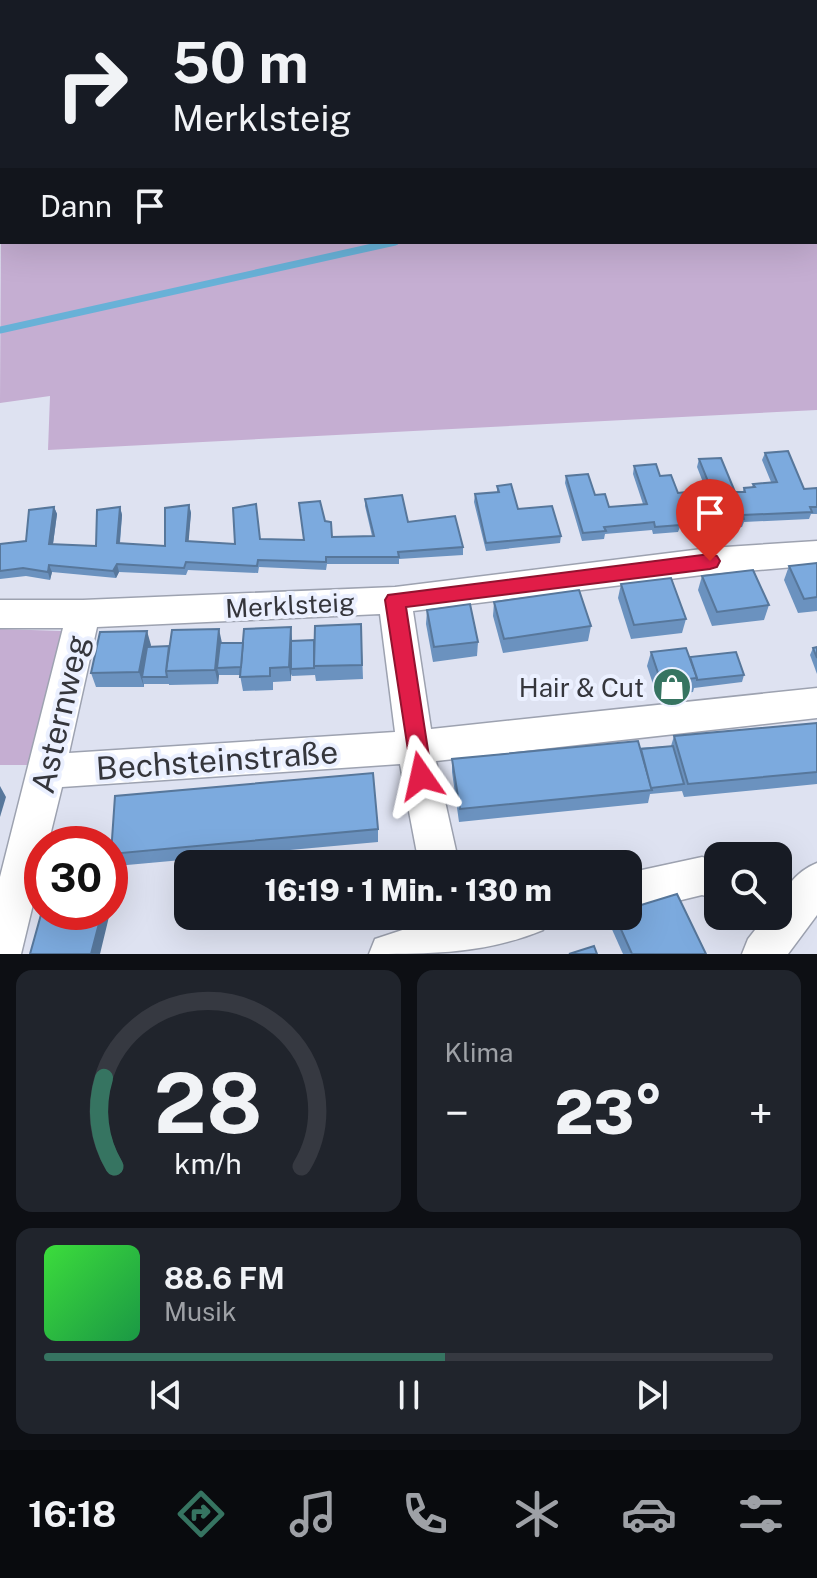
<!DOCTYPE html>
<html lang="de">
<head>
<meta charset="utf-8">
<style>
	:root { --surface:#171b24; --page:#20242c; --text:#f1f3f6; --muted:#9ea1a6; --line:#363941; --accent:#367461 }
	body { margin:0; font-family:"Public Sans",sans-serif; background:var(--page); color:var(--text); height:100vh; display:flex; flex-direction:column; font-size:30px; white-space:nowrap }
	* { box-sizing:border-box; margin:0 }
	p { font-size:26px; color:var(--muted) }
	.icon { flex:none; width:44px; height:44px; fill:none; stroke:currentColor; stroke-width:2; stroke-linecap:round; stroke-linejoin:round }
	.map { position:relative; height:954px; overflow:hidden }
	.details { display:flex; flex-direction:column; gap:16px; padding:16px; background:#0d0f14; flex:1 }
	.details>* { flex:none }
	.guide { position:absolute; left:0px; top:0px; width:818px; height:244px; box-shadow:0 8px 32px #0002; background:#171b24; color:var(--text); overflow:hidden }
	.fabs { position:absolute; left:704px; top:842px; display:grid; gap:16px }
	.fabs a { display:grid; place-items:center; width:88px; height:88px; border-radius:16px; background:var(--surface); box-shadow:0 8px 32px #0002; font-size:40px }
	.speed { position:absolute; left:24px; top:826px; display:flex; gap:16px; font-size:40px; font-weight:700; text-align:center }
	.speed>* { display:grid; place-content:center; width:104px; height:104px; border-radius:50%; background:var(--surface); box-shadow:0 8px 32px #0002; line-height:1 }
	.speed .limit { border:12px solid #d22; background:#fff; color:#111 }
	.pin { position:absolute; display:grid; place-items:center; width:68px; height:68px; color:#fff; margin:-82px -34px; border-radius:50% 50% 50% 0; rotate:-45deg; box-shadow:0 0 8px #0007 }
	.pin .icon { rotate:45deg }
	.me { position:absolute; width:88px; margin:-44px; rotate:349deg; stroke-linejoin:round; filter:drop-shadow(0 0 6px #0008) }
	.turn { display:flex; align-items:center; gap:28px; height:168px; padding:0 40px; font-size:36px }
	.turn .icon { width:104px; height:104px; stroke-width:2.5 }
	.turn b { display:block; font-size:56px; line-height:68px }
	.then { display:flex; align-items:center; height:76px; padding:0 40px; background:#0003; gap:16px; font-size:30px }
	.big { font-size:60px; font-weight:800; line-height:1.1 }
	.details .card { flex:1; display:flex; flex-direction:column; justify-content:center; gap:12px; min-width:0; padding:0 28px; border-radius:16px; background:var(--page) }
	.details .dial { align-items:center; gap:0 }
	.dial svg { height:208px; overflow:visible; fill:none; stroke:var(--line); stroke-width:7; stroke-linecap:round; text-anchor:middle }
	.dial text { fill:var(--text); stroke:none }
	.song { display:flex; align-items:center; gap:24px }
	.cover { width:96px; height:96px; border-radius:12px; background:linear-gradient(135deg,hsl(120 70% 55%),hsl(140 70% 35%)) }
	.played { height:8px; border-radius:4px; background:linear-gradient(90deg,var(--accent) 55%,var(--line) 55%) }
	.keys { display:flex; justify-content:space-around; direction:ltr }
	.heat { display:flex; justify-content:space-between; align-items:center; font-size:44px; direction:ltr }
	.details .tiles { flex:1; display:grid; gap:16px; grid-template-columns:1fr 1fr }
	.card:last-child { grid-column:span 2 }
	.trip { position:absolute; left:174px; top:850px; width:468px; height:80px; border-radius:16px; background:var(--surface); box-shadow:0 8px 32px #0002; font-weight:800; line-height:80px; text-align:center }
	.tab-bar { display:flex; height:128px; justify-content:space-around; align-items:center; background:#090b0e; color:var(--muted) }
	.tab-bar .icon { width:56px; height:56px }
	.tab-bar .current { color:var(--accent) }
	.tab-bar b { font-size:36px; color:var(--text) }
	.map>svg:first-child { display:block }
	.green { fill:#c5aed2 }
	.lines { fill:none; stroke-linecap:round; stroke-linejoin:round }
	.stream { stroke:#68b1d7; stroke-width:7 }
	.service-casing { stroke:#9da2b0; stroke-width:3 }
	.minor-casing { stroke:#9da2b0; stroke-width:3 }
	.path { stroke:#9da0ac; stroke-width:4; stroke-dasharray:4 3; stroke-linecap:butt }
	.service { fill:#fff; fill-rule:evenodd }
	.minor { fill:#fff; fill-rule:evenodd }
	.wall { fill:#6b92bf }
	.shaded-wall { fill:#57779b }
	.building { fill:#7caade; stroke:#57779b; stroke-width:2 }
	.route { fill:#e11d48; stroke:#92132f; stroke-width:2 }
	.labels { text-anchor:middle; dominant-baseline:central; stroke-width:8; stroke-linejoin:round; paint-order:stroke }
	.street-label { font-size:26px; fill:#35363c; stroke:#ebf0ff }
	.poi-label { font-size:26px; fill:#35363c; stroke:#ebf0ff; text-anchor:end }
	.near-street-label { font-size:32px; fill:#35363c; stroke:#ebf0ff }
</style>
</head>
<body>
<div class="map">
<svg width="817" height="954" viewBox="0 0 817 954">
	<rect width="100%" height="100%" fill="#dee2f1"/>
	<g class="green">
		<polygon points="410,0 773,0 399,2"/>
		<polygon points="778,0 817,0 817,410 48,450 50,396 0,403 2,39 2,242 816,242 816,2 771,2"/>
		<polygon points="0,629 62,631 32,765 0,765"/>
	</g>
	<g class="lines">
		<polyline class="stream" points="0,330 395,242"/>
		<defs>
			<polygon id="service" points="345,0 376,0 344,2"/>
			<g id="minor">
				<path d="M 817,541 L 817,565 L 710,574 L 413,611 L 431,729 L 817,688 L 817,718 L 436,761 L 459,864 L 419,864 L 400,764 L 62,787 L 48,844 L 42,844 L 42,867 L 21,954 L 0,954 L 0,877 L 63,628 L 0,628 L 0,600 L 83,600 L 395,587 L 710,548 ZM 380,614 L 395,732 L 69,753 L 97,627 Z"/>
				<polygon points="702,857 718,861 718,899 702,895 628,913 628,873"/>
				<path d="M 817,863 L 817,915 L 788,954 L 742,954 L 748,939 L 766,916 L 778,916 C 778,893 796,871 817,863 Z"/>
				<path d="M 445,916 L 549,916 L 543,930 C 485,954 431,954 369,954 L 375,939 Z"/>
			</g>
		</defs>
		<use href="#service" class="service-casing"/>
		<use href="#minor" class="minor-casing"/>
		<g class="path">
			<polyline points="573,2 579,0"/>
			<polyline points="0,36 2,32"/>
		</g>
		<use href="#service" class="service"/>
		<use href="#minor" class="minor"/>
	</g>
	<g class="wall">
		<polygon points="765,453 804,489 817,488 817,514 811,514 809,519 744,522 742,527 721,529 719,523 680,527 678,532 653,534 652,530 605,534 604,539 582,541 565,483 566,476 595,495 609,507 643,504 633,474 634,466 660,476 678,493 706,490 697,467 699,459 735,492 743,492 744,488 752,487 753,484 771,482 762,460"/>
		<polygon points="497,486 518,509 561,536 560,543 486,551 474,502 475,494 497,492"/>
		<polygon points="365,499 408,522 463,547 463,555 399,559 399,564 327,564 326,570 259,567 258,573 188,570 186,575 119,572 116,578 52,572 50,580 26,576 0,579 0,544 26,541 54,507 57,514 53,544 96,546 120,507 122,515 120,543 165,546 189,505 191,513 188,541 235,544 260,539 304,540 325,521 332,537 372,536 365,506"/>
		<polygon points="817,563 817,611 798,613 784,580 789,566"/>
		<polygon points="702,576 769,605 764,620 712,626 698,590"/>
		<polygon points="621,584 686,619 682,633 631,639 618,598"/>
		<polygon points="494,602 591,626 588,641 503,653 493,616"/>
		<polygon points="427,610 478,642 477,656 433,662 426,624"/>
		<polygon points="361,624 363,679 316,681 315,675 292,676 291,674 291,681 273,682 273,690 243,691 240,675 219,675 218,684 169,685 169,684 144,684 144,687 96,687 91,673 147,631 150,647 169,646 243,643 291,627 292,641 314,640"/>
		<polygon points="817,647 817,674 810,655 813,648"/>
		<polygon points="651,652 690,657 744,675 742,682 694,688 693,692 657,696 647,666"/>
		<polygon points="817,723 817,784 684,797 682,791 650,794 648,803 459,822 452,772 452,759 671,746 674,736"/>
		<polygon points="378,829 378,842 116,866 111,854"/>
		<polygon points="613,916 628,916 706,954 623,954 610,925"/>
	</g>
	<g class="shaded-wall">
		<polygon points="189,505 191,513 188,549 186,541"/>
		<polygon points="54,507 57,514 52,551 49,544"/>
		<polygon points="120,507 122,515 119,550 117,543"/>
		<polygon points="117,564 119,572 116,578 113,571"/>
		<polygon points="49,565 52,572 50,580 48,572"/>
		<polygon points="291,627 292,642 291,681 289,667"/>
		<polygon points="219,629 222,643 217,668 219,675 218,684 215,670"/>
		<polygon points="147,631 151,645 145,677 142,677 144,687 139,672"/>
		<polygon points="0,786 6,797 0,817"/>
		<polygon points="110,886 114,896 100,954 91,954 102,912 110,912"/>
	</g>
	<g class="building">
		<polygon points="788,451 804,489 817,488 817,507 810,507 812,512 743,515 744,519 723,521 721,516 679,520 680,525 655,527 654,522 604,527 606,531 583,533 566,476 588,474 595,495 605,494 609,507 647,504 634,466 656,464 660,476 671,475 678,493 711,489 699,459 721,458 735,492 745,492 744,488 755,487 753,484 777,482 765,453"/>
		<polygon points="511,484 518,509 552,506 561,536 486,543 475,494 499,492 497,486"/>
		<polygon points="402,495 408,522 455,516 463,547 398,552 399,557 326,557 326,562 258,560 257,566 186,562 184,568 117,564 113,571 49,565 48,572 23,568 0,571 0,544 26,541 29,510 54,507 49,544 96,546 97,510 120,507 117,543 165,546 165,508 189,505 186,541 235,544 233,508 256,504 260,539 304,540 299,503 320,501 325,521 331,522 332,537 374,536 365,499"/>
		<polygon points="817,563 817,597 804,599 789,566"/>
		<polygon points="753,570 769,605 717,612 702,576"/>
		<polygon points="671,578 686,619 634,625 621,584"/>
		<polygon points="579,590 591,626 504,639 494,602"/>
		<polygon points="470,604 478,642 434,647 427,610"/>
		<polygon points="361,624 362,665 314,666 315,626"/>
		<polygon points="291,627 289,667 270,668 270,676 240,677 244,629"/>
		<polygon points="219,629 215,670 166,671 172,630"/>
		<polygon points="147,631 139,672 91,673 100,632"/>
		<polygon points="314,640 314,668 291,669 291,641"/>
		<polygon points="220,643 243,643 241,667 217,668"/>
		<polygon points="169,646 166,671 167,677 142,677 147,647"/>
		<polygon points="817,647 817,658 813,648"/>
		<polygon points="686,648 697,678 661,682 651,652"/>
		<polygon points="736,652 744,675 697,680 697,678 690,657"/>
		<polygon points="817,723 817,772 688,784 674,736"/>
		<polygon points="638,741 652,790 460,809 452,759"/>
		<polygon points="673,746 684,784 651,788 641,749"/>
		<polygon points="373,773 378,829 111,854 115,796"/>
		<polygon points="677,894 706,954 632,954 615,916 628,916 628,909"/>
		<polygon points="42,911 102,912 91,954 30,954"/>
		<polygon points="594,946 597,954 569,954"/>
	</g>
	<polygon class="route" points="710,554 717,556 720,561 717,567 710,569 406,607 432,776 429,783 421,786 413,783 385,600 388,595"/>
	<defs>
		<symbol id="shop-disc" viewBox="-11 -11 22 22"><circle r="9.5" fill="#367461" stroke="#ebf0ff"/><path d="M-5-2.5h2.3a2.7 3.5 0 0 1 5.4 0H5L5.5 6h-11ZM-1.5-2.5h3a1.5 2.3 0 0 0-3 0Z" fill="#fff"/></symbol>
	</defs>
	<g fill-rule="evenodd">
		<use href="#shop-disc" x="650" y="665" width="44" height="44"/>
	</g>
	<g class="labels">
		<g class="street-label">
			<text transform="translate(290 605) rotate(-3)">Merklsteig</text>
		</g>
		<g class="poi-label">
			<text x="644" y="687">Hair &amp; Cut</text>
		</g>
		<g class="near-street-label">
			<text transform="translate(60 714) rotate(-77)">Asternweg</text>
			<text transform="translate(217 760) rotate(-4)">Bechsteinstraße</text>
		</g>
	</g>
</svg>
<div class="fabs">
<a><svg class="icon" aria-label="search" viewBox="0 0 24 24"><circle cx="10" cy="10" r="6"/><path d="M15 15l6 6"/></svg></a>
</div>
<div class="speed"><div class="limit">30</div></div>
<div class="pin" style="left:710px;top:561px;background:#d93025"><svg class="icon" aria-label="arrive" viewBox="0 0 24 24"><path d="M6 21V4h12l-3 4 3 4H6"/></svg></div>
<svg class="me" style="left:421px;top:776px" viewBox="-20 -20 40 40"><path d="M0-17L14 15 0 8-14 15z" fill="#e11d48" stroke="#fff" stroke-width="4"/></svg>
<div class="trip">16:19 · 1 Min. · 130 m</div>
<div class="guide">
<div class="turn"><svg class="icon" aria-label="right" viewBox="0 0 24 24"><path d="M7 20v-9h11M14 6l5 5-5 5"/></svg><div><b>50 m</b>Merklsteig</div></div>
<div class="then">Dann<svg class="icon" aria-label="arrive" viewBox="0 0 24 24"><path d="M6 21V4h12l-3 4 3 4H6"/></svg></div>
</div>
</div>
<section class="details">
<div class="tiles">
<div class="card dial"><svg viewBox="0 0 100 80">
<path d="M14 69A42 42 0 1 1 86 69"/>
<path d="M14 69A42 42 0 0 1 10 35" stroke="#367461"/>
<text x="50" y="56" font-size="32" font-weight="700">28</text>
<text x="50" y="72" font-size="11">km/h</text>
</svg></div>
<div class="card"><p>Klima</p>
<div class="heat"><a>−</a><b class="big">23°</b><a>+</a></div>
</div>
<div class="card">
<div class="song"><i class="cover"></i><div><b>88.6 FM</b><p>Musik</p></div></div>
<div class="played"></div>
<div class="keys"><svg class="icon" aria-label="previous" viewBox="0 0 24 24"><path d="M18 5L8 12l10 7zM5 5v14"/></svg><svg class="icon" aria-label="pause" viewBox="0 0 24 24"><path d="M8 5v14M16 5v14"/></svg><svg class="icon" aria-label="next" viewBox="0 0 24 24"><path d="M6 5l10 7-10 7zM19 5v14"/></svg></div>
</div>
</div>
</section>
<nav class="tab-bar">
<b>16:18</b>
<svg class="icon current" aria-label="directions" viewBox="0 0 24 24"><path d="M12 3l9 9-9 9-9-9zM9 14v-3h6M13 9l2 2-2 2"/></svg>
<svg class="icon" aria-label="music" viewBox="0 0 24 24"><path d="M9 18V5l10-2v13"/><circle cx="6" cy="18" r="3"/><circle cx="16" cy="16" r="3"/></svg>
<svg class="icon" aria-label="phone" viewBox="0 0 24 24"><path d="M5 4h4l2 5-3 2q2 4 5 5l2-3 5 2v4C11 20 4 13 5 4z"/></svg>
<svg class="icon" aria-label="climate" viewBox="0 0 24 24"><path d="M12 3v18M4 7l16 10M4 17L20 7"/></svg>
<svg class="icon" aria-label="car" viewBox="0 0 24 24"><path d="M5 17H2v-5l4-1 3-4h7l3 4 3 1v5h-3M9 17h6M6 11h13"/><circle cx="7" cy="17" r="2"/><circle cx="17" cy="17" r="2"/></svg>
<svg class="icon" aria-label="filters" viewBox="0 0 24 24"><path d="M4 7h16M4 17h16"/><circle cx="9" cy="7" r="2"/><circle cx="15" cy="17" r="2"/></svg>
</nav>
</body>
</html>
